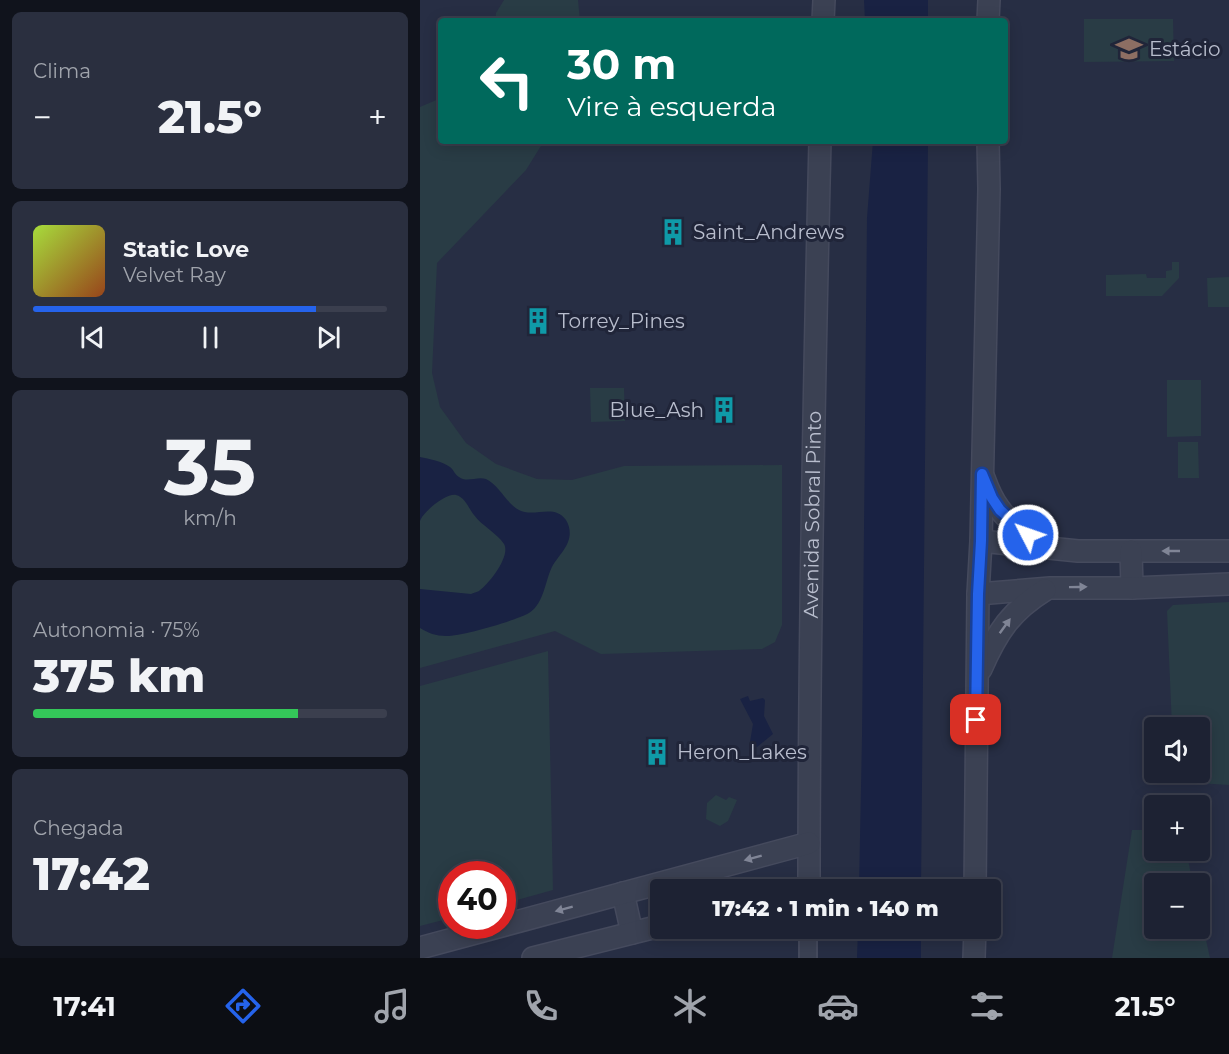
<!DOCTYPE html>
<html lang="pt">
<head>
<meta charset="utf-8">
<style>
	:root { --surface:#1d2233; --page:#2a2f3f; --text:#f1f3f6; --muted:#a0a4ac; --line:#3b3f4e; --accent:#2563eb }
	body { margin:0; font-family:Montserrat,sans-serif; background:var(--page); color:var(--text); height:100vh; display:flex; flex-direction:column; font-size:22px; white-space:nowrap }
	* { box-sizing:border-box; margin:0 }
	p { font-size:20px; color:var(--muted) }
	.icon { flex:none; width:33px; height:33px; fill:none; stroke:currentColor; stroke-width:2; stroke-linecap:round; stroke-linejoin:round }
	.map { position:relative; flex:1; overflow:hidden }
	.panel { display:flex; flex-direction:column; gap:12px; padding:12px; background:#10131c; width:420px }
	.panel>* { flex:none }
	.banner { position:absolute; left:18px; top:18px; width:570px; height:126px; border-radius:6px; box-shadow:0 3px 15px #0003,0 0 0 2px var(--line); background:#00695c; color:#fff; overflow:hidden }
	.buttons { position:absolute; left:724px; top:717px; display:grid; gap:12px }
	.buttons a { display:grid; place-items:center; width:66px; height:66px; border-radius:6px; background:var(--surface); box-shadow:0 3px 15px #0003,0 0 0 2px var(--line); font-size:30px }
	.speed { position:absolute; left:18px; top:861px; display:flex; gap:12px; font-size:30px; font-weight:700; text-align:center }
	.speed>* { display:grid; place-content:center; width:78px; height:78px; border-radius:50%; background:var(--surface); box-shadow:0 3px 15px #0003,0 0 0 2px var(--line); line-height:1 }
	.speed .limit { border:9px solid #d22; background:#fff; color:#111 }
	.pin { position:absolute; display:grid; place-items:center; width:51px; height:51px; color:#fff; margin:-26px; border-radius:12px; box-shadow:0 3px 9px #0006 }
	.me { position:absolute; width:66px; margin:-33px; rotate:311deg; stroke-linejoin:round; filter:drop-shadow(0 0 4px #0008) }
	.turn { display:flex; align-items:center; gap:21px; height:126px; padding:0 30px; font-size:27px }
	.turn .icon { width:78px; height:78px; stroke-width:2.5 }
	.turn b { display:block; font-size:42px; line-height:51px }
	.big { font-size:45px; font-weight:800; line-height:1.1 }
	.panel .widget { flex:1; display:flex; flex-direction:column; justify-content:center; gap:9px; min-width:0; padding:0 21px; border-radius:9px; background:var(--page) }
	.panel .dial { align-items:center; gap:0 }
	.dial b { font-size:78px; line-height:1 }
	.song { display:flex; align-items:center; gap:18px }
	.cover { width:72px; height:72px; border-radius:9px; background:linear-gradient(135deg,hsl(80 70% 55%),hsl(20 70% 35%)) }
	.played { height:6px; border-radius:3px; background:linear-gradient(90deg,var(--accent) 80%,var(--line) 80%) }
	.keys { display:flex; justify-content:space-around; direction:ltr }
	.heat { display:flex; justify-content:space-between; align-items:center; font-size:33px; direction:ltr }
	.charge { height:9px; border-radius:4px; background:linear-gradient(90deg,#34c759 75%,var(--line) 0) }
	.trip { position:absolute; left:230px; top:879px; width:351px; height:60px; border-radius:6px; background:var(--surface); box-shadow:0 3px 15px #0003,0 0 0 2px var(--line); font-weight:800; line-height:60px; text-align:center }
	.tab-bar { display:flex; height:96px; justify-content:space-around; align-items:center; background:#0c0e14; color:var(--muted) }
	.tab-bar .icon { width:42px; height:42px }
	.tab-bar .active { color:var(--accent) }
	.tab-bar b { font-size:27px; color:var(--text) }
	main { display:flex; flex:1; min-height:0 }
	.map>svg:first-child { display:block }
	.green { fill:#293c45 }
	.water { fill:#192243 }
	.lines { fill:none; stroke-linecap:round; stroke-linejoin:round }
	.minor-casing { stroke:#454a5d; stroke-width:20 }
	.tertiary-casing { stroke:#454a5d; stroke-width:24 }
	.minor { stroke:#3b4153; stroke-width:16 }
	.tertiary { stroke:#3b4153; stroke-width:21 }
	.oneway { fill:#808596 }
	.route-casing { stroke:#184099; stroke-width:15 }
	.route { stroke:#2563eb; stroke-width:10 }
	.labels { text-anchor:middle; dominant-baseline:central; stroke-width:6; stroke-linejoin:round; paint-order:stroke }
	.poi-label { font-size:20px; fill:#b8bdcd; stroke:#202539; text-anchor:start }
	.street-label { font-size:20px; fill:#b8bdcd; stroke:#202539 }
</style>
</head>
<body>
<main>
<section class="panel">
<div class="widget"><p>Clima</p>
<div class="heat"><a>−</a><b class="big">21.5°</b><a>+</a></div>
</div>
<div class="widget">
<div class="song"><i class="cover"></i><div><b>Static Love</b><p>Velvet Ray</p></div></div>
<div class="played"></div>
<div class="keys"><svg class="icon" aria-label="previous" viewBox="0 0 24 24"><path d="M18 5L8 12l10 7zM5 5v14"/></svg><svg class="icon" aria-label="pause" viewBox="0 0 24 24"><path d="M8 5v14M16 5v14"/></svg><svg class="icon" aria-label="next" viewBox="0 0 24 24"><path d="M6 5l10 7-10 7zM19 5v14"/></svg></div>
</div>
<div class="widget dial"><b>35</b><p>km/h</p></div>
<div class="widget"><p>Autonomia · 75%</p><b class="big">375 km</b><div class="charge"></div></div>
<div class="widget"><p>Chegada</p><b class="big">17:42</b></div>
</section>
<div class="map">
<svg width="809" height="958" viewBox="0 0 809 958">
	<rect width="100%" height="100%" fill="#272e44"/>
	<g class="green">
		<polygon points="84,0 158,0 160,21 75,21 76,13"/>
		<polygon points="664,19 753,19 754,61 664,62"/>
		<polygon points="21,98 21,141 124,141 106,170 17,263 12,373 20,407 46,443 76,464 117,479 152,480 204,466 362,465 362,625 355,642 342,649 181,654 135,631 0,668 0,107"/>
		<polygon points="752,262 759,262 759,278 742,296 686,296 686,275 726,274 727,278 746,278 746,271 752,270"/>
		<polygon points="809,277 809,307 788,307 787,278"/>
		<polygon points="747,380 781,380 781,436 747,437"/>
		<polygon points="170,388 204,388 205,421 171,422"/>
		<polygon points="758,442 778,442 779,478 758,478"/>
		<polygon points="809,602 809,785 762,782 754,779 753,773 780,772 780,728 752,727 747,611 753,605"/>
		<polygon points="128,651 133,890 83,904 82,874 32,874 31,918 0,926 0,686"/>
		<polygon points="296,795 306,800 309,797 317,800 308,821 300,826 286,819 287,803"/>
		<polygon points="712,830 735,830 735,850 766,851 773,883 735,884 735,928 780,928 780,913 790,958 692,958"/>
	</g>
	<g class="water">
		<polygon points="444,0 508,0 508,21 445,21"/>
		<polygon points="453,141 508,141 501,889 439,889 442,737 447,218"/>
		<path d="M 0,457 C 9,459 22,461 30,467 C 34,470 35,475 39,477 C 47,483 57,476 66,479 C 79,485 86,503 99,510 C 114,518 134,503 146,520 C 150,526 151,535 148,542 C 145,550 138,557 133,565 C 125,579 125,603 109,613 C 94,621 43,636 26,636 C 16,636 8,633 0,628 L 0,589 L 51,594 C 53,593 57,592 59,591 C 69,584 91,556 84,544 C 77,533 62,526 54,515 C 49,509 45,497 36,495 C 26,493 3,512 0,521 Z"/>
		<polygon points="328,696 330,701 343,698 345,700 344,716 353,734 337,747 330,742 333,724 320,699"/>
		<polygon points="438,929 501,929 501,958 437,958"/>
	</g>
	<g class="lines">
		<defs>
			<polyline id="minor" points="388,958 388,928"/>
			<g id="tertiary">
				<polyline points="403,21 404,0"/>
				<polyline points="568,21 569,0"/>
				<path d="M 564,478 C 568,489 572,499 579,508 C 590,525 610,536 627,546"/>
				<polyline points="561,541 658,551 809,551"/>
				<polyline points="711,551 712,588"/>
				<polyline points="558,594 630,588 712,588 809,584"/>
				<path d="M 561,669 C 577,632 591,611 625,590"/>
				<path id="s1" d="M 381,890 L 389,887 C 389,639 394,390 400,141"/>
				<polyline points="555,890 558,594 561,541 569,189 568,141"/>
				<polyline points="203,893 212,933"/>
				<polyline points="0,948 389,843"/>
				<polyline points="113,958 240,926"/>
				<polyline points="554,958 555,928"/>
			</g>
		</defs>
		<use href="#minor" class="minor-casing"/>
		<use href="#tertiary" class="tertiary-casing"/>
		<use href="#minor" class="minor"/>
		<use href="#tertiary" class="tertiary"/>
	</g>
	<defs><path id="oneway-solid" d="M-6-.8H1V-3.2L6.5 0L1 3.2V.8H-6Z" transform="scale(1.5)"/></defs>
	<g class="oneway">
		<use href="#oneway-solid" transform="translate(751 551) rotate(180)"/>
		<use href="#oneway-solid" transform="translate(658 587) rotate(-1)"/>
		<use href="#oneway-solid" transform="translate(585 626) rotate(-54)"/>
		<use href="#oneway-solid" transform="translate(333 858) rotate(165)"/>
		<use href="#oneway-solid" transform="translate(144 909) rotate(165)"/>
	</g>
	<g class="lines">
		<defs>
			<polyline id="route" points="556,720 558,594 561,541 562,474 572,498 580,510 608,535"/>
		</defs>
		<use href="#route" class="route-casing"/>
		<use href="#route" class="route"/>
	</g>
	<defs>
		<symbol id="university-bare" viewBox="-9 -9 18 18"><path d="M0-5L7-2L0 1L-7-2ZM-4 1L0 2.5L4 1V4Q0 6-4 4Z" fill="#8d6e63" stroke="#202539" stroke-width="2.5" paint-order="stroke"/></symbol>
		<symbol id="building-bare" viewBox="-9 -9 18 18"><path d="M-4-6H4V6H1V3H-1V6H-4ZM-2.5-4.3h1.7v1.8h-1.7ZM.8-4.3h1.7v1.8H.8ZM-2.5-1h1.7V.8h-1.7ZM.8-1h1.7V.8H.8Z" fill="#0f9aa8" stroke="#202539" stroke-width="2.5" paint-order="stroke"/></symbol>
	</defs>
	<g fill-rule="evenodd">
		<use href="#university-bare" x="690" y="30" width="38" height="38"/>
		<use href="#building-bare" x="234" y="213" width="38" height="38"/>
		<use href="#building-bare" x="99" y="302" width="38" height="38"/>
		<use href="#building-bare" x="285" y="391" width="38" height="38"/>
		<use href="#building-bare" x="218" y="733" width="38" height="38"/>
	</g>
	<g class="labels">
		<g class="poi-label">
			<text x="729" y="49">Estácio</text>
			<text x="273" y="232">Saint_Andrews</text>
			<text x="138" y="321">Torrey_Pines</text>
			<text x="284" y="410" text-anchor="end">Blue_Ash</text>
			<text x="257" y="752">Heron_Lakes</text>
		</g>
		<g class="street-label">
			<text stroke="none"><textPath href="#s1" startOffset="381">Avenida Sobral Pinto</textPath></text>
		</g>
	</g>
</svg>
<div class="buttons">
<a><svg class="icon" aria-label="sound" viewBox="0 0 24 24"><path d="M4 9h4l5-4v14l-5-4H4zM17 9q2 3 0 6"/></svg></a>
<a>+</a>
<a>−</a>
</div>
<div class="speed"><div class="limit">40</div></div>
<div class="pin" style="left:556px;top:720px;background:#d93025"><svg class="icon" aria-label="arrive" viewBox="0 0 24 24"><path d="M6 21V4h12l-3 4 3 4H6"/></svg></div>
<svg class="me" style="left:608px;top:535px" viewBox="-20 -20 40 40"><circle r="17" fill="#2563eb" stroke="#fff" stroke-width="3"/><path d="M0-11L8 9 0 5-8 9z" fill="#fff"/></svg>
<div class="trip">17:42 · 1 min · 140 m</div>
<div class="banner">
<div class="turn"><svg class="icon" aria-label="left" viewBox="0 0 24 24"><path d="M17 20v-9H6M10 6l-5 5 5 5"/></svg><div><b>30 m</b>Vire à esquerda</div></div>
</div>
</div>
</main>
<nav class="tab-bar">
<b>17:41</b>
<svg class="icon active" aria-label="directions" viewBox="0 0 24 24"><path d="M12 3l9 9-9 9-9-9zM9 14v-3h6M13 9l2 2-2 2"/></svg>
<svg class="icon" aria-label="music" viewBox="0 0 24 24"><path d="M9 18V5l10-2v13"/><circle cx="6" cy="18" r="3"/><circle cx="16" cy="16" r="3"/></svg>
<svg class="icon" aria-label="phone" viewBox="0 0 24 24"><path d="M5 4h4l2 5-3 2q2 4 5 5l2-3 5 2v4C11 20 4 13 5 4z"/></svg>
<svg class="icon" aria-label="climate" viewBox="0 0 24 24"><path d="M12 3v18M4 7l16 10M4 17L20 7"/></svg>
<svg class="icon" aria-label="car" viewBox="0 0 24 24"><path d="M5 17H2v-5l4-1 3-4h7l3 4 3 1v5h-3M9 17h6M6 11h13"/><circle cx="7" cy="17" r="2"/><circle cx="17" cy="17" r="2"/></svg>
<svg class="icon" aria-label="filters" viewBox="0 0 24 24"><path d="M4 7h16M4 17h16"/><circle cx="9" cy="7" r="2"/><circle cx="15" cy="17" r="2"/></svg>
<b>21.5°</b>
</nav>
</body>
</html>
